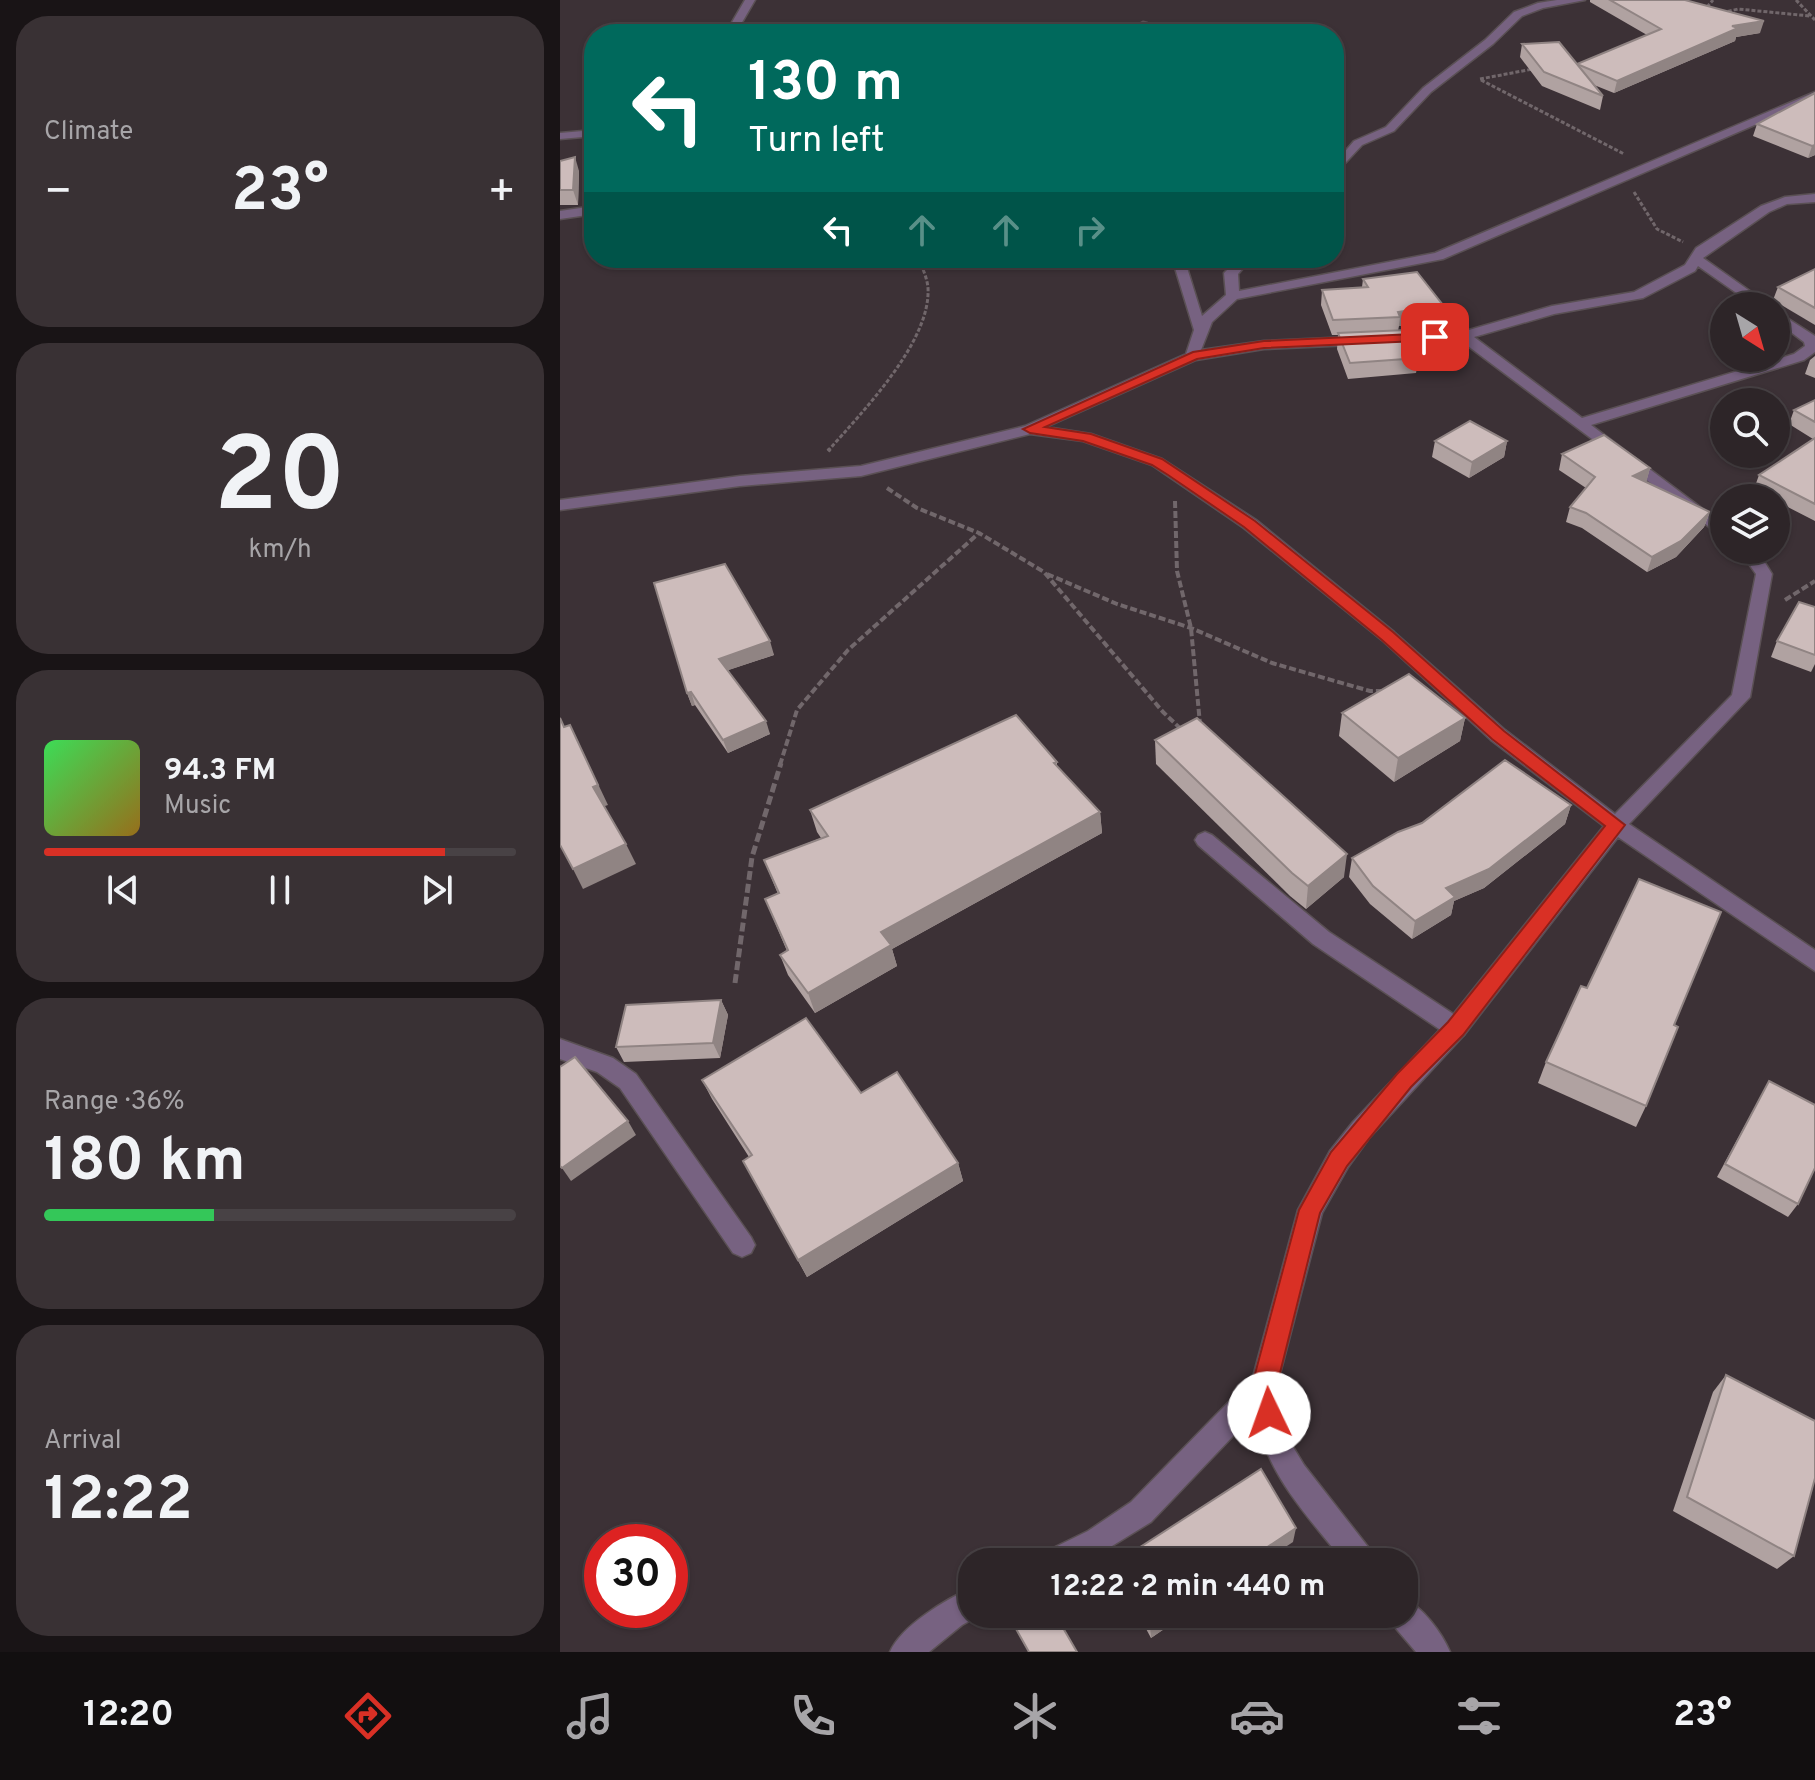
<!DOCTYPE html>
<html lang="en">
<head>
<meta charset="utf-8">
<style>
	:root { --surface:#2d2528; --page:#393134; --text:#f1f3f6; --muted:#a7a5a8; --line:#484245; --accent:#d93025 }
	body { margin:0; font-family:Overpass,sans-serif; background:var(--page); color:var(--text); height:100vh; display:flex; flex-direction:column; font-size:30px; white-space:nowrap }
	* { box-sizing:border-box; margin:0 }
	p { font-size:26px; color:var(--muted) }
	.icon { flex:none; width:44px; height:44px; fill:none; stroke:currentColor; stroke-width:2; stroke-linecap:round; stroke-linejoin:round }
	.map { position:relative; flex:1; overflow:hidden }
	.drawer { display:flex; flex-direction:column; gap:16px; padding:16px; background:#191416; width:560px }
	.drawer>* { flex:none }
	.hud { position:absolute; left:24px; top:24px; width:760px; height:244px; border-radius:32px; box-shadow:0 2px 6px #0004,0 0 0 2px var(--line); background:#00695c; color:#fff; overflow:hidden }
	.needle { width:52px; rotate:143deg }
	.fabs { position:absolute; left:1150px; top:292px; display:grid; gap:16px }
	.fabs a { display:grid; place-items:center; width:80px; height:80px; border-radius:50%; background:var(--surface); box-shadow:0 2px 6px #0004,0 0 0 2px var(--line); font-size:40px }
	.speed { position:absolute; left:24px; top:1524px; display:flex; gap:16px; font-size:40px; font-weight:700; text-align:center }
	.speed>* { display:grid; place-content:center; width:104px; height:104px; border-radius:50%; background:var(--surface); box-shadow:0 2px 6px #0004,0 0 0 2px var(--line); line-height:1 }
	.speed .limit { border:12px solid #d22; background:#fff; color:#111 }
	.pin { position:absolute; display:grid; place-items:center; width:68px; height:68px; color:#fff; margin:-34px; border-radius:16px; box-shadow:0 4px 12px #0006 }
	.me { position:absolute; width:88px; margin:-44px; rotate:357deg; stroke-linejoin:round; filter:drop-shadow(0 0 6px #0008) }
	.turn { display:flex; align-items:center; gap:28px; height:168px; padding:0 32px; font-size:36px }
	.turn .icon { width:104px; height:104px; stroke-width:2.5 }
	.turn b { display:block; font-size:56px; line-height:68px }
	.lanes { display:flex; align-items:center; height:76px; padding:0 32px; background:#0003; justify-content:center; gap:40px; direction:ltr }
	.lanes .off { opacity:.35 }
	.big { font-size:60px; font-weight:700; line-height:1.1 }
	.drawer .widget { flex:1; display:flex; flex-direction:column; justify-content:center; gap:12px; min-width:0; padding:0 28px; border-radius:32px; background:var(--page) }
	.drawer .dial { align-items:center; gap:0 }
	.dial b { font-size:104px; line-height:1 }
	.song { display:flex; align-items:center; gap:24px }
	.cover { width:96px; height:96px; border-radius:12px; background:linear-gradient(135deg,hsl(130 70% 55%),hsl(40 70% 35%)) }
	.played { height:8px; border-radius:4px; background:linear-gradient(90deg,var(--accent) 85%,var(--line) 85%) }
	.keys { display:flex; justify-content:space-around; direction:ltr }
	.heat { display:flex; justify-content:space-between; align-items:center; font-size:44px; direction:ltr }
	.charge { height:12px; border-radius:6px; background:linear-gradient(90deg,#34c759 36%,var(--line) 0) }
	.trip { position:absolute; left:398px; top:1548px; width:460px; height:80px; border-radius:32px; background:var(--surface); box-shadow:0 2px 6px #0004,0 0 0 2px var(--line); font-weight:700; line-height:80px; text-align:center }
	.dock { display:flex; height:128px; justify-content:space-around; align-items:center; background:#120f10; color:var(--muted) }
	.dock .icon { width:56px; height:56px }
	.dock .on { color:var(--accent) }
	.dock b { font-size:36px; color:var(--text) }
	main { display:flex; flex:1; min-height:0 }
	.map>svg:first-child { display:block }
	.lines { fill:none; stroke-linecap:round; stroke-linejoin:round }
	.service-casing { stroke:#5a5054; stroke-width:3 }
	.minor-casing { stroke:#5a5054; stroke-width:3 }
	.path-far2 { stroke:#71676b; stroke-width:3; stroke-dasharray:4 2; stroke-linecap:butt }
	.path-far1 { stroke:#71676b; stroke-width:4; stroke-dasharray:7 3; stroke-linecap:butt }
	.path { stroke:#71676b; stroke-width:5; stroke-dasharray:9 4; stroke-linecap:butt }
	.service { fill:#776281; fill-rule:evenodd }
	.minor { fill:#776281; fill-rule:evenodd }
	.wall { fill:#b0a2a1 }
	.shaded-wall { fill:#908483 }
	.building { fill:#cdbcbb; stroke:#908483; stroke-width:2 }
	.route { fill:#d93025; stroke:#8d1f18; stroke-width:2 }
</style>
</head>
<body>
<main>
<section class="drawer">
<div class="widget"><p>Climate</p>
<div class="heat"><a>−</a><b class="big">23°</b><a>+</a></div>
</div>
<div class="widget dial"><b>20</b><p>km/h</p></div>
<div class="widget">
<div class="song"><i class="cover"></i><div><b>94.3 FM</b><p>Music</p></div></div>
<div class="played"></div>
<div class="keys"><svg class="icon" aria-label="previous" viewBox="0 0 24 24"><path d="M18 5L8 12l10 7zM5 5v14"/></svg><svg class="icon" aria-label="pause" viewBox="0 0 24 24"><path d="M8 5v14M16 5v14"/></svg><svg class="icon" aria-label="next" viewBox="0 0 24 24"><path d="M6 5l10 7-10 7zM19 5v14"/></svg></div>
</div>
<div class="widget"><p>Range · 36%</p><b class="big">180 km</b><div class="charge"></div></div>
<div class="widget"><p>Arrival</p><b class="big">12:22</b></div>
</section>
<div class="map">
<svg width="1255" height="1652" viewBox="0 0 1255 1652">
	<rect width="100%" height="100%" fill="#3c3136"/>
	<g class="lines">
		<defs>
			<g id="service">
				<polygon points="645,832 652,835 769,932 904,1021 907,1028 904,1035 896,1038 888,1035 753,944 638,845 635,840 638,835"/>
				<polygon points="0,1039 53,1058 76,1074 191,1237 195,1245 191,1253 182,1257 173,1253 60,1088 37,1072 0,1059"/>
			</g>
			<g id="minor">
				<polygon points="185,0 195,0 181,24 180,34 170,34 171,24"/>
				<polygon points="997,0 1025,0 983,8 962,16 933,44 871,92 834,131 802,145 774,175 774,164 794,141 826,127 863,88 925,40 954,12 978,3"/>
				<polygon points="583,22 587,23 592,34 582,34 578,25"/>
				<path d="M 1255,92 L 1255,99 L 883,259 L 677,299 L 652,322 L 641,350 L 704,341 L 902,332 L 992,306 L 1074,292 L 1125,265 L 1136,248 L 1201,206 L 1225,197 L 1255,194 L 1255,202 L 1227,204 L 1209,212 L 1143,258 L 1211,306 L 1195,306 L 1138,266 L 1135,271 L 1083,298 L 994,314 L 914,337 L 1022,418 L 1234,354 L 1245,346 L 1244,342 L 1216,321 L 1216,311 L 1255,336 L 1255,352 L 1244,360 L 1031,425 L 1164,525 L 1164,538 L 900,340 L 704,349 L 636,360 L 486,427 L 531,434 L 602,459 L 696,520 L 834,632 L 945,730 L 1055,814 L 1172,695 L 1196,574 L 1179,550 L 1197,550 L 1212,574 L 1190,697 L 1069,824 L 1255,950 L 1255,971 L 1058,837 L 904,1035 L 809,1138 L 788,1167 L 762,1213 L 717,1385 L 727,1437 L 744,1465 L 812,1552 L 817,1562 L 784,1562 C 747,1515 706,1474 695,1413 L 591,1522 L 526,1562 L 480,1562 L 485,1552 L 528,1531 L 571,1502 L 693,1377 L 738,1210 L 770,1151 L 793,1122 L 888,1021 L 1044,826 L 931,740 L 822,640 L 684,528 L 592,465 L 523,441 L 470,434 L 301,476 L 180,486 L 0,510 L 0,500 L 180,476 L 301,466 L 465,426 L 626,354 L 634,330 L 612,258 L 624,258 L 642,316 L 666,295 L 664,273 L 679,258 L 692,258 L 678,274 L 679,291 L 875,253 Z"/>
				<polygon points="34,130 34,136 0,139 0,133"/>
				<polygon points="34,206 34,214 0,219 0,211"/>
				<path d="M 412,1588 L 412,1614 L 422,1614 L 402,1625 L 369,1652 L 330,1652 C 341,1626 386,1599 412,1588 Z"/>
				<path d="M 844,1599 C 863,1607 882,1633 890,1652 L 856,1652 L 833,1625 L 829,1614 L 844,1614 Z"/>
			</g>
		</defs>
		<use href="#service" class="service-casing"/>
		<use href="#minor" class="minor-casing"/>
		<g class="path-far2">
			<polyline points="1236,0 1255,20"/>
			<polyline points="1147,7 1153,0"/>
			<polyline points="1162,13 1178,9 1250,16"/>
			<polyline points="920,79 973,69"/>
			<polyline points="921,80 1064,154"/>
			<polyline points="1074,192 1097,229 1123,242"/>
			<path d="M 268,451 C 302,412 371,342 368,288 C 367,277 362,267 358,258"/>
		</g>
		<g class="path-far1">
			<polyline points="268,451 270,449"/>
			<polyline points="327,488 357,508 419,533 484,572 603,712 623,731"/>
			<polyline points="615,501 617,571 631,628 640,724"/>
			<polyline points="487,574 557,604 631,628 712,663 810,691 824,691"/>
			<polyline points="1225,600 1255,581"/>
			<polyline points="220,765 237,710 288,650 419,533"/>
		</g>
		<polyline class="path" points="175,983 192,857 221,763"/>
		<use href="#service" class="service"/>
		<use href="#minor" class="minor"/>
	</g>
	<g class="wall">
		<polygon points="1030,0 1129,0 1128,1 1200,33 1176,37 1175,41 1054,93 1034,85 1043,96 1040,110 982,86 960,57 962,44 1017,64 1087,35 1030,2"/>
		<polygon points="1255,93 1255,155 1248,158 1193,136 1197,124"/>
		<polygon points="0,161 19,171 18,205 0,205"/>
		<polygon points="1255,269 1255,325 1213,300 1218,287"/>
		<polygon points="803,279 883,305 880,320 839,326 838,331 859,358 856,373 788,379 777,349 778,335 772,335 761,305 762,290 802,287"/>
		<polygon points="1255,356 1255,378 1245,374 1250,360"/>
		<polygon points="1255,400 1255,521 1216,501 1216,498 1211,498 1194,489 1199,475 1253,439 1229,424 1234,410"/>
		<polygon points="875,441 947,441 944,457 909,478 872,457"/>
		<polygon points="1002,454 1090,468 1086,482 1150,512 1144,527 1116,557 1087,572 1022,528 1006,522 1010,507 1026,488 999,470"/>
		<polygon points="165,564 214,655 168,670 210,734 168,753 135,705 132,706 127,693"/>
		<polygon points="1255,607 1255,664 1251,672 1211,657 1217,641"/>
		<polygon points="782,713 905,718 900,741 834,782 779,736"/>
		<polygon points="595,740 784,877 746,909 730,896 596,764"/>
		<polygon points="497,762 497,767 540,812 542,833 332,949 337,966 255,1013 228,975 220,955 227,951 205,899 218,894 204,860 261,838 257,832 250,810"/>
		<polygon points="1011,805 1005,824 924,888 894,901 891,915 852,939 810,904 789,877 792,858"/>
		<polygon points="161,1000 168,1015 160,1058 64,1062 56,1047"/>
		<polygon points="1114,1025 1086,1106 1076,1127 978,1083 986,1062"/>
		<polygon points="142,1080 301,1093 398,1163 403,1181 247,1277 183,1161 189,1157 152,1099"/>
		<polygon points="1209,1081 1238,1204 1228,1217 1157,1177"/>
		<polygon points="1166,1375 1234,1556 1217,1569 1113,1511 1153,1392"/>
		<polygon points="578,1614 626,1614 591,1638"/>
	</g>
	<g class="shaded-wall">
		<polygon points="1204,21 1200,33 1176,37 1175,41 1054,93 1057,81 1172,26"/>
		<polygon points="1255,145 1255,155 1248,158 1252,146"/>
		<polygon points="15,157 19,171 18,205 13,190"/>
		<polygon points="240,258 315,258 243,270"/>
		<polygon points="883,305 880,320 839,326 840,317 838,312"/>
		<polygon points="947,441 944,457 909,478 912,462"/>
		<polygon points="1090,468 1086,483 1073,476"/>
		<polygon points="1150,512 1144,527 1116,557 1087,572 1092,557"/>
		<polygon points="210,641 214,655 163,672 159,659"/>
		<polygon points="131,692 135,705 132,706 127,693"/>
		<polygon points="905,718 900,741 834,782 838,758"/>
		<polygon points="206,721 210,734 168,753 163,740"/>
		<polygon points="10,725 48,805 42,807 33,787"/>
		<polygon points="1011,805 1005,824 924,888 894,901 891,915 852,939 855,921 886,888"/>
		<polygon points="540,812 542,833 332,949 337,966 255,1013 248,993 321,932"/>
		<polygon points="66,844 76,864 23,889 13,869"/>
		<polygon points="787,854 784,877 746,909 748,886"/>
		<polygon points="161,1000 168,1015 160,1058 153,1043"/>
		<polygon points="68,1121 76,1135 11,1181 2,1168"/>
		<polygon points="398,1163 403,1181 247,1277 238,1260"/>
		<polygon points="736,1528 733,1542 703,1562 685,1562"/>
		<polygon points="608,1614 626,1614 591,1638 590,1626"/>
	</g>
	<g class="building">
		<polygon points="1050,0 1125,0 1204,21 1172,26 1178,28 1057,81 1017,64 1101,29"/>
		<polygon points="999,42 1043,96 984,72 962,44"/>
		<polygon points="1255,93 1255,145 1252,146 1197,124"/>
		<polygon points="15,157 13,190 0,190 0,161"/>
		<polygon points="1255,269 1255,308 1218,287"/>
		<polygon points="857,272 883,305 838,312 840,317 773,320 762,290 808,287 803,279"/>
		<polygon points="846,330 859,358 790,363 778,333"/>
		<polygon points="1255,400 1255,422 1234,410"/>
		<polygon points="910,421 947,441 912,462 875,441"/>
		<polygon points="1044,435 1090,468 1073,476 1150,512 1121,541 1092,557 1026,513 1010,507 1035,477 1002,454"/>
		<polygon points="1255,438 1255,504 1199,475"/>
		<polygon points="165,564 210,641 159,659 206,721 163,740 131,692 127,693 94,583"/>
		<polygon points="1239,602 1255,607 1255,655 1217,641"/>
		<polygon points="849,674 905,718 838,758 782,713"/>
		<polygon points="456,715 497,762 494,763 540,812 321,932 331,945 248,993 220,955 228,950 205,899 219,893 204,860 268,836 250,810"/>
		<polygon points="0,718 4,727 10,725 38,785 33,787 66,844 13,869 0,845"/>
		<polygon points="637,718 787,854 748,886 732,873 595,740"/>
		<polygon points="945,760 1011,805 929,869 886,888 895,897 855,921 813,886 792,858 838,832 862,823"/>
		<polygon points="1079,879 1161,912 1114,1025 1118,1027 1086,1106 986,1062 1021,986 1027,988"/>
		<polygon points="161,1000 153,1043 56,1047 66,1005"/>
		<polygon points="246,1018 301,1093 337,1072 398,1163 238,1260 183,1161 192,1155 142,1080"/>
		<polygon points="15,1057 68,1121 2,1168 0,1166 0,1067"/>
		<polygon points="1209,1081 1255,1105 1255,1168 1238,1204 1165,1164"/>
		<polygon points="1166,1375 1255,1421 1255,1478 1234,1556 1127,1497"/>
		<polygon points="701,1469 736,1528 685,1562 557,1562"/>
		<polygon points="460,1614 495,1614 517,1652 469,1652 451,1620"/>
		<polygon points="583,1614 608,1614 590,1626"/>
	</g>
	<polygon class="route" points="875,333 879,334 879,340 704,348 637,359 485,427 531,434 602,459 695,521 833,632 944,731 1065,825 903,1035 851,1087 787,1166 760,1213 717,1385 722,1413 718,1422 709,1426 701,1422 692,1385 739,1210 771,1152 837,1074 888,1022 1045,826 932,739 822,640 684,527 608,475 592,465 523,441 470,433 463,429 633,352 704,341"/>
</svg>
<div class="fabs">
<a><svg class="needle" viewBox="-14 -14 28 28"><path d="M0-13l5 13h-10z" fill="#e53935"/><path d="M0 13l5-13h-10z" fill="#a7a5a8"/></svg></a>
<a><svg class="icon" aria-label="search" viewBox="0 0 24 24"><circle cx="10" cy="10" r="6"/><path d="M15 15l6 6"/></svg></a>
<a><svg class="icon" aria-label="layers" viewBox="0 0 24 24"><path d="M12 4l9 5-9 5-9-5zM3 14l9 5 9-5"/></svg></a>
</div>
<div class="speed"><div class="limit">30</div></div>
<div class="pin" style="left:875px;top:337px;background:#d93025"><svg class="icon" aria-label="arrive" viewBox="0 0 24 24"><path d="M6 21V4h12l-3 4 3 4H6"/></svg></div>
<svg class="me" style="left:709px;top:1413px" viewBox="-20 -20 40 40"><circle r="19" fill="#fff"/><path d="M0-13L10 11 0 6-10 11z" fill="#d93025"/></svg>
<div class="trip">12:22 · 2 min · 440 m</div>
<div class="hud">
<div class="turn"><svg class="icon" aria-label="left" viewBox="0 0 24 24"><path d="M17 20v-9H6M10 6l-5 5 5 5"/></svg><div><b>130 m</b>Turn left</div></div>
<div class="lanes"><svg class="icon" aria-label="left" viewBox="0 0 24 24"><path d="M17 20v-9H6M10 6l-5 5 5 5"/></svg><svg class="icon off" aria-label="ahead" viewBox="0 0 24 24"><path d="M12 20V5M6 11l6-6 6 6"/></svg><svg class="icon off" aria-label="ahead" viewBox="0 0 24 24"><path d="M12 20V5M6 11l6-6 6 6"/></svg><svg class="icon off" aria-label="right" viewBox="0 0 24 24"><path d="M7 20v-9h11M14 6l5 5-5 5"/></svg></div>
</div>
</div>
</main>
<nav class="dock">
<b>12:20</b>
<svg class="icon on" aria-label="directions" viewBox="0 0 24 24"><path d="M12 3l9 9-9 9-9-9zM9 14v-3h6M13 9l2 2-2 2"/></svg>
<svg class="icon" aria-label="music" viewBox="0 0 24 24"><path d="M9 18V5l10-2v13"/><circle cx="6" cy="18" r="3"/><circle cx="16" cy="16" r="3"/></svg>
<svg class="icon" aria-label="phone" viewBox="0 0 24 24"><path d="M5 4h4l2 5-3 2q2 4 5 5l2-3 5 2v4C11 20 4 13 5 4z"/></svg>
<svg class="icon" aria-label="climate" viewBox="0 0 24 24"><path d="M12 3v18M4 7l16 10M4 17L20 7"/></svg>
<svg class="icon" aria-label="car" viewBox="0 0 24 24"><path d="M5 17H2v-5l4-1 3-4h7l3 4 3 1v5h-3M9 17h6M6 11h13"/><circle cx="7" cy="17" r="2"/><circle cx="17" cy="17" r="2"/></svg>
<svg class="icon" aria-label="filters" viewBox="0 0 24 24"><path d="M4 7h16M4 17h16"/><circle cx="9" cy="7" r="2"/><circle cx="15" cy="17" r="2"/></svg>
<b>23°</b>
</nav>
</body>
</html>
